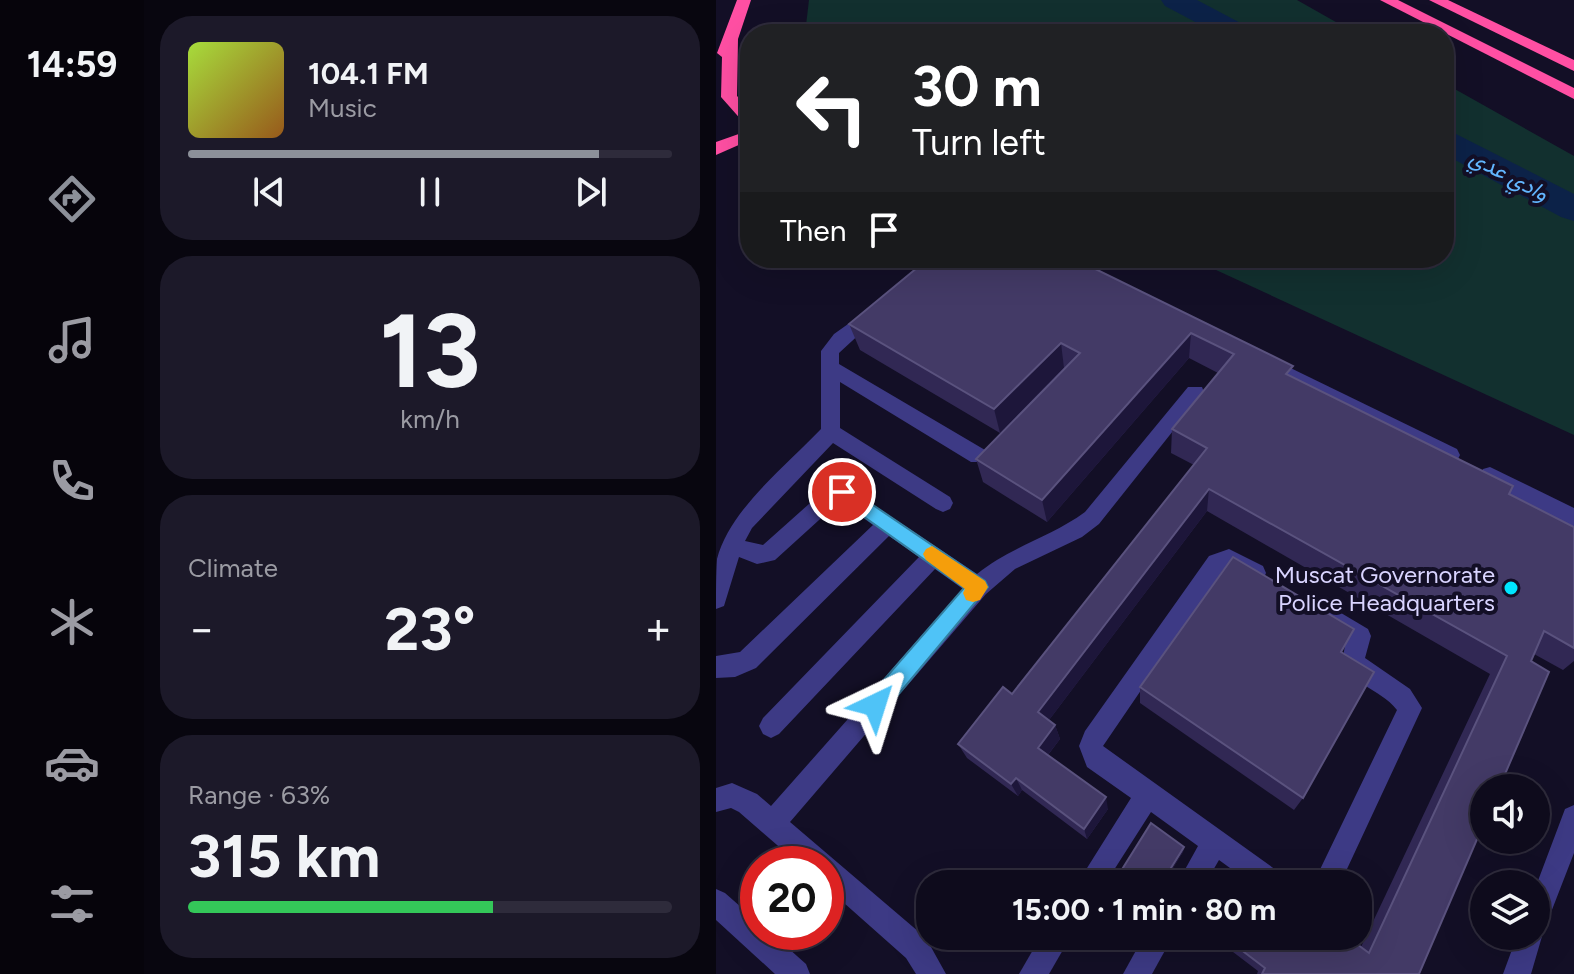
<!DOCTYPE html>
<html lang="en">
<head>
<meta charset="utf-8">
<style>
	:root { --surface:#0e0b1c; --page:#1c1929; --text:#f1f3f6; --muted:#9b9ba3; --line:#2e2b3b; --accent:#8c9099 }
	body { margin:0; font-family:Figtree,Vazirmatn,sans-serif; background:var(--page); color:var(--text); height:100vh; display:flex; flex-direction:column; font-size:30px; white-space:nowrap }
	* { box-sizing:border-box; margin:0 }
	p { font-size:26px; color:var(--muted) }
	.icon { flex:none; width:44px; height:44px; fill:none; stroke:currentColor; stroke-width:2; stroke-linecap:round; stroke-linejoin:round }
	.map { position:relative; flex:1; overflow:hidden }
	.side { display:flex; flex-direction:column; gap:16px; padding:16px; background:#08060f; width:572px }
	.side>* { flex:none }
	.guide { position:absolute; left:24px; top:24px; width:714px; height:244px; border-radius:32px; box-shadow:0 8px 32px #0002,0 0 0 2px var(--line); background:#202124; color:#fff; overflow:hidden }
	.controls { position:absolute; left:754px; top:774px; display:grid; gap:16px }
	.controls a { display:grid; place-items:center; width:80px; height:80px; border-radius:50%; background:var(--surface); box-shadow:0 8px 32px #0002,0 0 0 2px var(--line); font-size:40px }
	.speed { position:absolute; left:24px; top:846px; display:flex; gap:16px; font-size:40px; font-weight:700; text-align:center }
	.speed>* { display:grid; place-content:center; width:104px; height:104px; border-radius:50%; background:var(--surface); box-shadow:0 8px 32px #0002,0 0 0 2px var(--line); line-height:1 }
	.speed .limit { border:12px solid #d22; background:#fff; color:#111 }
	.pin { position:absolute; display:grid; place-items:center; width:68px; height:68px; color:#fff; margin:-34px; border:4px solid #fff; border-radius:50%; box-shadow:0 2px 8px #0007 }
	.me { position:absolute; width:88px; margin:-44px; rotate:41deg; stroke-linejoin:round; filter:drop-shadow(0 0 6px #0008) }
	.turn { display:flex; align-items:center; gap:28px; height:168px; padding:0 40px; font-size:36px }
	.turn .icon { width:104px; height:104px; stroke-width:2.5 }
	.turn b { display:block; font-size:56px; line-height:68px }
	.then { display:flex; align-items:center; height:76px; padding:0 40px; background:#0003; gap:16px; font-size:30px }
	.big { font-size:60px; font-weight:700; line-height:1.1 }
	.side .tile { flex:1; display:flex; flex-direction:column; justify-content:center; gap:12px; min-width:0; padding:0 28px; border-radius:32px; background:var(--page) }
	.side .dial { align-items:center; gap:0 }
	.dial b { font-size:104px; line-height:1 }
	.song { display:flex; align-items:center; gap:24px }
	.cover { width:96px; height:96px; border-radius:12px; background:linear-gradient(135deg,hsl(80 70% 55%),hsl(30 70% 35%)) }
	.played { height:8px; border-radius:4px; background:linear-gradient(90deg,var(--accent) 85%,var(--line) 85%) }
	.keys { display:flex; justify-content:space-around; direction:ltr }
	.heat { display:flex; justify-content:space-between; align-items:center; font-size:44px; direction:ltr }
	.charge { height:12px; border-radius:6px; background:linear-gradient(90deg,#34c759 63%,var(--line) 0) }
	.trip { position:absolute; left:200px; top:870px; width:456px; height:80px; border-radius:32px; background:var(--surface); box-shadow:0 8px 32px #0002,0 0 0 2px var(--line); font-weight:700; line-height:80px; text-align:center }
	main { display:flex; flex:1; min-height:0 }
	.tabs { display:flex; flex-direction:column; width:144px; justify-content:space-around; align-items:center; background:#06040b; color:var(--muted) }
	.tabs .icon { width:56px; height:56px }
	.tabs .on { color:var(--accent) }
	.tabs b { font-size:36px; color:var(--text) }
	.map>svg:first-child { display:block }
	.green { fill:#12302f }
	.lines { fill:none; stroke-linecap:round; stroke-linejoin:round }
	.river { fill:#0c2248; fill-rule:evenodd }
	.minor { fill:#3d3a85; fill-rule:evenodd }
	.highway { fill:#ff4fa3; fill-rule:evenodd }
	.wall { fill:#312854 }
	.shaded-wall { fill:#1d163a }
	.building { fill:#433a66; stroke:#5a527e; stroke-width:2 }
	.route { fill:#4fc3f7; stroke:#337fa1; stroke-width:2 }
	.slow { fill:#f59e0b }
	.poi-dot { fill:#00e5ff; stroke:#130f26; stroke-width:3 }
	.labels { text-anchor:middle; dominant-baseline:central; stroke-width:8; stroke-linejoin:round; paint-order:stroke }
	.far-water-label { font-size:22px; font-style:italic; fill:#62b6ff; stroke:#130f26 }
	.poi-label { font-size:24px; fill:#d9d4ff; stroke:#130f26; text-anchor:end }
</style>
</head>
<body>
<main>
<nav class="tabs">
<b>14:59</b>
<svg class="icon on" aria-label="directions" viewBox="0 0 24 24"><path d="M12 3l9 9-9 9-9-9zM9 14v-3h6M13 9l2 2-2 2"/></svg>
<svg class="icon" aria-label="music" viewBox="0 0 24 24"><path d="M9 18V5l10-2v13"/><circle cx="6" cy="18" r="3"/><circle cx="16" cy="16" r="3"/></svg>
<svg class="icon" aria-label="phone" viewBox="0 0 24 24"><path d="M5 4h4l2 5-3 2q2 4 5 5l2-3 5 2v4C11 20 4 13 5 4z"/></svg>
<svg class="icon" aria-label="climate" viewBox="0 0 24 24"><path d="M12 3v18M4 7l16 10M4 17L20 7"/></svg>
<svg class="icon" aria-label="car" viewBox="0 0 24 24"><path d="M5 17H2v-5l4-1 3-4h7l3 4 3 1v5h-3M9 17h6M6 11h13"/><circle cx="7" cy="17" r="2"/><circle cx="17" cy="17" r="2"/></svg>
<svg class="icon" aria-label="filters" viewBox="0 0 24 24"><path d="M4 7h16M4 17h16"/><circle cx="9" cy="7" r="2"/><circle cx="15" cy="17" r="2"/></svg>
</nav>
<section class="side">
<div class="tile">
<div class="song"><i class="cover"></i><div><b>104.1 FM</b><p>Music</p></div></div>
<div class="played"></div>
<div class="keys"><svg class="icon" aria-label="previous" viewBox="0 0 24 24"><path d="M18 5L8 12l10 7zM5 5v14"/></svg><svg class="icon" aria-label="pause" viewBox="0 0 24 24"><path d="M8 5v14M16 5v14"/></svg><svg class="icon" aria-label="next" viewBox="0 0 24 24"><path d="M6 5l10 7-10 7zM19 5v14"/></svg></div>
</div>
<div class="tile dial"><b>13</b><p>km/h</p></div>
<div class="tile"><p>Climate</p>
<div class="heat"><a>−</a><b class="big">23°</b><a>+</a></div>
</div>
<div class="tile"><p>Range · 63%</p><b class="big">315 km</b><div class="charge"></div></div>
</section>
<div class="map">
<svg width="858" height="974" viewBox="0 0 858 974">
	<rect width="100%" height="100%" fill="#130f26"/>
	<g class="green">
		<polygon points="93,0 581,0 641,34 89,34"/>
		<polygon points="728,83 858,156 858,435 474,258 728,258"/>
	</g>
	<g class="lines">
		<g class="river">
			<polygon points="445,0 481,0 534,28 539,34 502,34 449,6"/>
			<polygon points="728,131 740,134 858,194 858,221 845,217 728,154"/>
		</g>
		<g class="minor">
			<path d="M 156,307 L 165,313 L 162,317 L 123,353 L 123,364 L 269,450 L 272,456 L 269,462 L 255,462 L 124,382 L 124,428 L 234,497 L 237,503 L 234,509 L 227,512 L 220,509 L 117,443 L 36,528 L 29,541 L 47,545 L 112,487 L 126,484 L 261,574 C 294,547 335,537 369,512 L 472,387 L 486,387 L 488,392 L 383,524 L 366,537 L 299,569 L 270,594 L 74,822 L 210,938 L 230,974 L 200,974 L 190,958 L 110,887 L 110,864 L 83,864 L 23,812 L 15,808 L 0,812 L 0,788 L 16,783 L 41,794 L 55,806 L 247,589 L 219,569 L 63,734 L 55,738 L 47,734 L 43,726 L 47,718 L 203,557 L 173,536 L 40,668 L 19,677 L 0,678 L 0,656 L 24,652 L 157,525 L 124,501 L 59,560 L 41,564 L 23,557 L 8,606 L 0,609 C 0,593 0,574 1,559 C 14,509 70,466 105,429 L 105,351 L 118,334 Z"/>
			<polygon points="552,357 741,449 744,455 741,461 727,461 546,369 543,364"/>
			<polygon points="774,467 858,508 858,527 767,481 764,475 767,469"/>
			<polygon points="513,549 547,566 550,573 547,580 539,583 512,568 507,570 387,746 567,875 571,884 536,884 503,860 489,884 461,884 482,846 435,812 389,884 361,884 415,798 371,767 363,746 369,731 493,556"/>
			<path d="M 615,607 L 652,629 L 655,636 L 649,658 L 694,689 L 706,708 L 624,884 L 597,884 L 681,710 C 661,684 615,682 631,640 L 607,624 L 604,617 L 607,610 Z"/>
			<polygon points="858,805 858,853 827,933 815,974 787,974 801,936 820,936 820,886 849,809"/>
			<polygon points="0,889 9,893 42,922 42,932 54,932 90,964 94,974 59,974 0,920"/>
			<polygon points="325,936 355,936 333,974 303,974"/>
			<polygon points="428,936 457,936 436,974 407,974"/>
		</g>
		<g class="highway">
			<polygon points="21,0 35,0 22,39 21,96 34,109 34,124 28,123 5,97 6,57 1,53"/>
			<polygon points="664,0 682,0 858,88 858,99"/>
			<polygon points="713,0 732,0 858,60 858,71"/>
			<polygon points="34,130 34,140 0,155 0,142"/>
		</g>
	</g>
	<g class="wall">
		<polygon points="357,258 793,494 858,527 858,661 847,670 818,654 703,974 541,974 542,971 496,936 630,936 645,947 774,674 491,511 333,720 339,725 344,739 332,755 392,809 371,839 306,790 302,796 251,758 242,744 296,694 478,465 455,453 456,429 502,373 473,358 331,522 267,482 260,459 348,368 284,433 144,350 133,324"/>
		<polygon points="625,652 587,798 578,810 424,703 424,687"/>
		<polygon points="468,847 467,852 447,884 417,884 405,875 405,871"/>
	</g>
	<g class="shaded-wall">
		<polygon points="475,333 473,358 331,522 326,500"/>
		<polygon points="345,343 348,368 284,433 278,409"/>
		<polygon points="493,489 491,511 327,728 322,712"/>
		<polygon points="339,725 344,739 327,761 322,748"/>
		<polygon points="300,778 306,790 302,796 295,784"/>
		<polygon points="390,797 392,809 371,839 368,829"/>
		<polygon points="468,847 467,852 447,884 445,884"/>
	</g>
	<g class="building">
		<polygon points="213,258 357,258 577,366 570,374 797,486 793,494 858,527 858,648 828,631 815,661 833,672 783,788 768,788 768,823 703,974 546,974 549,968 507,936 630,936 653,953 791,656 493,489 322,712 339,725 322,748 390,797 368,829 300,778 295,784 242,744 287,687 296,694 491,448 456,429 518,354 475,333 326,500 260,459 364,353 345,343 278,409 133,324"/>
		<polygon points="517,557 638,629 625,652 658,672 587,798 424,687"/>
		<polygon points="435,823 468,847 445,884 422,884 405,871"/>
		<polygon points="503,879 510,884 500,884"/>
	</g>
	<polygon class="route" points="126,484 269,581 272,587 167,713 159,716 152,713 149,705 152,698 248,588 120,497 117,492 120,487"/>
	<polygon class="slow" points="216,546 269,581 272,587 264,600 257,602 250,600 247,593 249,589 210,560 207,554 210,549"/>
	<circle class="poi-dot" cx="795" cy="588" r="8"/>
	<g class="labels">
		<g class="far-water-label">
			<text transform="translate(793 175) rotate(28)">وادي عدي</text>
		</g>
		<g class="poi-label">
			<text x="779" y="574">Muscat Governorate<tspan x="779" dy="28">Police Headquarters</tspan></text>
		</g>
	</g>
</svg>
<div class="controls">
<a><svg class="icon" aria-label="sound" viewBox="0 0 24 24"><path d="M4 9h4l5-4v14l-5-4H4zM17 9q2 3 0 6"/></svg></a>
<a><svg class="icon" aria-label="layers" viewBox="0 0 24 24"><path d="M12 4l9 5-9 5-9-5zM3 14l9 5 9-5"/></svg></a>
</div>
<div class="speed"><div class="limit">20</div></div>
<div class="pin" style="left:126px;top:492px;background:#d93025"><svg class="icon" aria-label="arrive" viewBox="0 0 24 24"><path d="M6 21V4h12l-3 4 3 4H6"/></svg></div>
<svg class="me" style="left:159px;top:705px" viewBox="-20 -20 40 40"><path d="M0-17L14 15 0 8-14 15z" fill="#4fc3f7" stroke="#fff" stroke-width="4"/></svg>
<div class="trip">15:00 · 1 min · 80 m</div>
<div class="guide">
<div class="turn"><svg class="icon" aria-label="left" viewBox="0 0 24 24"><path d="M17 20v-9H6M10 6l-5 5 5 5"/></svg><div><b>30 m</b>Turn left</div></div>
<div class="then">Then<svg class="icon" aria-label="arrive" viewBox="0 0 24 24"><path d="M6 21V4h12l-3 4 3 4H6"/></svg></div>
</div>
</div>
</main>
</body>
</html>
